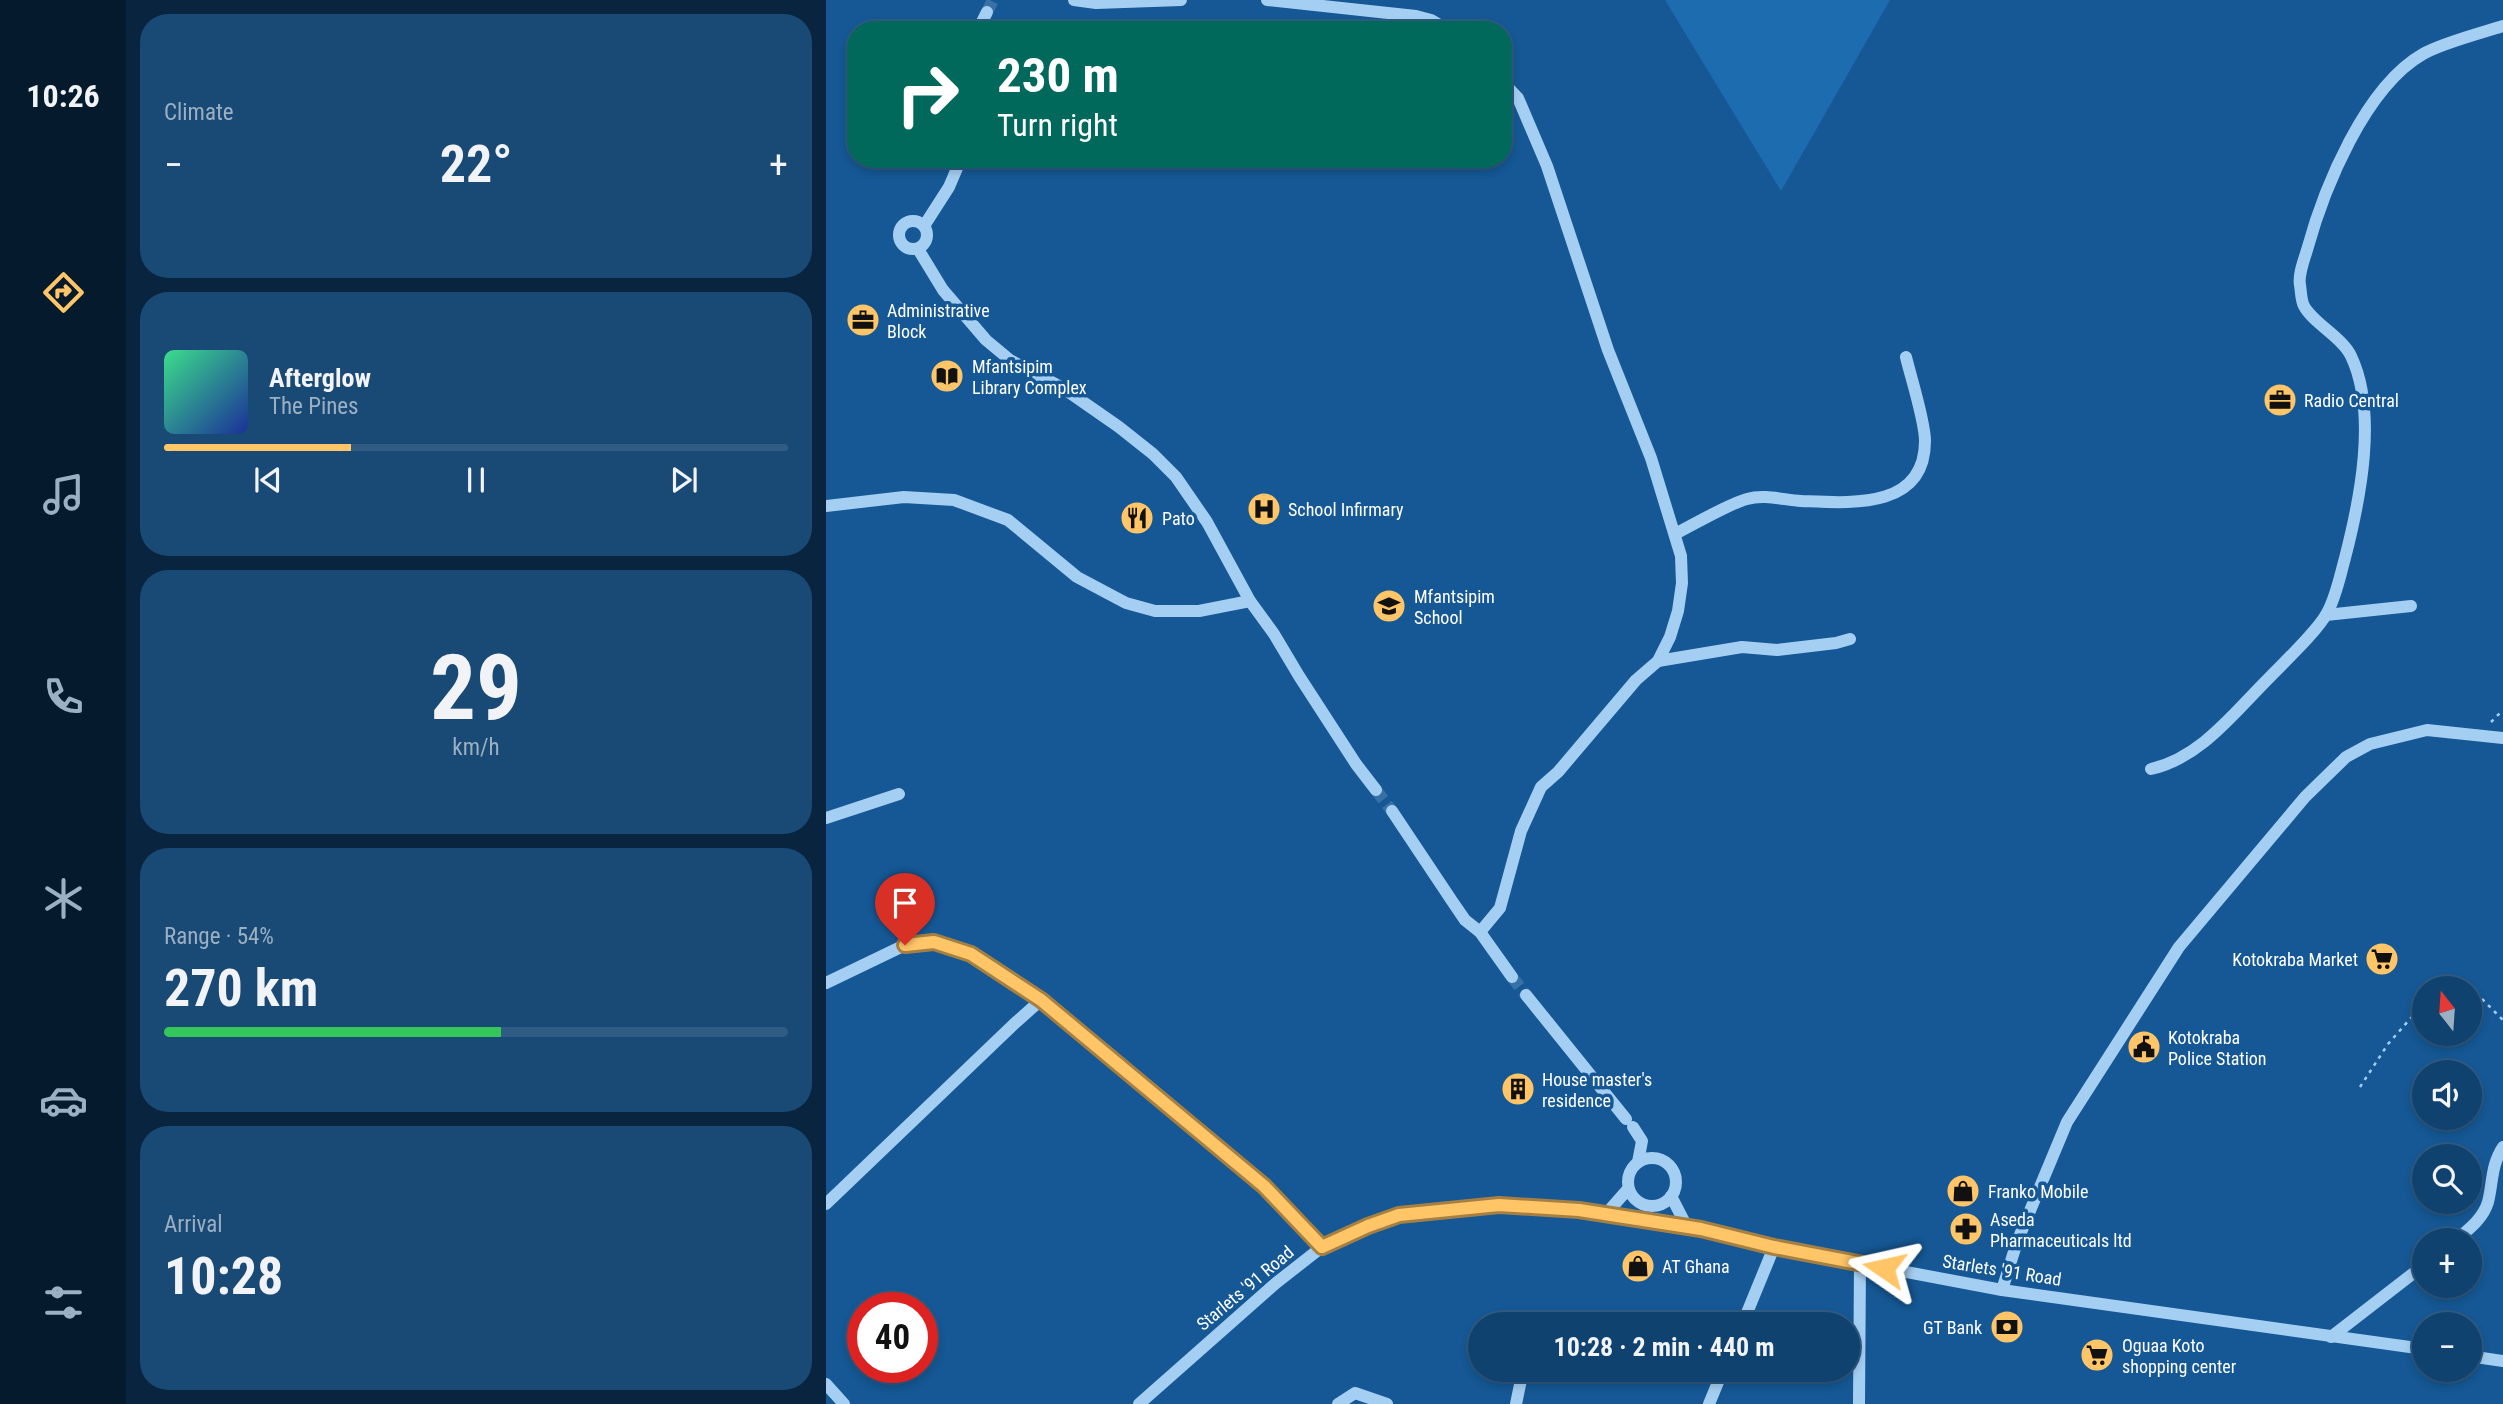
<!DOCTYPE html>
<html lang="en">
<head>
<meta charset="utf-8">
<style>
	:root { --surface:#104270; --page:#194975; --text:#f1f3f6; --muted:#9cb0c3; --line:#305b83; --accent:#ffc566 }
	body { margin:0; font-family:"Roboto Condensed",sans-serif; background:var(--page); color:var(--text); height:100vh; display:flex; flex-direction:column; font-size:26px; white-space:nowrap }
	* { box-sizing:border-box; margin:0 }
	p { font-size:23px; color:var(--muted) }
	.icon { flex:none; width:38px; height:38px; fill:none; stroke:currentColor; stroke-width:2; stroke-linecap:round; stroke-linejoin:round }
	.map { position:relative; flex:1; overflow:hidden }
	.panel { display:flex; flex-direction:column; gap:14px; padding:14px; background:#09243e; width:700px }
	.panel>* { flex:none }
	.top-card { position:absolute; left:21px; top:21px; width:665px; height:147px; border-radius:28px; box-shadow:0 4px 10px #0003,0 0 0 2px var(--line); background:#00695c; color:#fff; overflow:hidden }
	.needle { width:46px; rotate:343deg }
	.buttons { position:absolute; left:1586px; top:976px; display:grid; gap:14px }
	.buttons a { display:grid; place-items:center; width:70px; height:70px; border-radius:50%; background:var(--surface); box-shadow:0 4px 10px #0003,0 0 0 2px var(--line); font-size:35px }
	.speed { position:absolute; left:21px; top:1292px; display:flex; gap:14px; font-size:35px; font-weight:700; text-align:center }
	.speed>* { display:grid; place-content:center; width:91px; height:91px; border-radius:50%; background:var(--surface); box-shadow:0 4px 10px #0003,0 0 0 2px var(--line); line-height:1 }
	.speed .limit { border:10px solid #d22; background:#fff; color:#111 }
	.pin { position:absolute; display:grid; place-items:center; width:60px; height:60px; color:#fff; margin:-72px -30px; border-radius:50% 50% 50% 0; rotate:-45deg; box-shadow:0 0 7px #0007 }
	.pin .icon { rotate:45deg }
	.me { position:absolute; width:77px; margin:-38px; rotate:281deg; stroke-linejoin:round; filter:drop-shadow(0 0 5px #0008) }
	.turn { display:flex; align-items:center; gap:24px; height:147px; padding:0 35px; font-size:32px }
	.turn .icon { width:91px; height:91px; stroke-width:2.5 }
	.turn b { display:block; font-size:49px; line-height:60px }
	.big { font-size:52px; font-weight:700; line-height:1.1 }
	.panel .card { flex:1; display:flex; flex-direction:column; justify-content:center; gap:10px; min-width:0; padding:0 24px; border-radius:28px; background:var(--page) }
	.panel .dial { align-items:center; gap:0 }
	.dial b { font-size:91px; line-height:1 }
	.song { display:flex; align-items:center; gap:21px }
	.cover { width:84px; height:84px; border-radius:10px; background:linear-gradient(135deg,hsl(150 70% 55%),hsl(230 70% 35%)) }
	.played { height:7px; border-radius:4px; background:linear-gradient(90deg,var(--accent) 30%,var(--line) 30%) }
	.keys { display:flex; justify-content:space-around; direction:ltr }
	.heat { display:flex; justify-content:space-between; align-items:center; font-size:38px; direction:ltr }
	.charge { height:10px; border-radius:5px; background:linear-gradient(90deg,#34c759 54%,var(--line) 0) }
	.trip { position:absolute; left:642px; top:1312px; width:392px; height:70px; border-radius:35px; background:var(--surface); box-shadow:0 4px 10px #0003,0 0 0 2px var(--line); font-weight:700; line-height:70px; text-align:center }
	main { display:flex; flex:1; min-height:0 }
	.menu { display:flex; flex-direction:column; width:126px; justify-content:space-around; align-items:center; background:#061a2d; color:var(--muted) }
	.menu .icon { width:49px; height:49px }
	.menu .active { color:var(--accent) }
	.menu b { font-size:32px; color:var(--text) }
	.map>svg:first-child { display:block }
	.green { fill:#1d6caf }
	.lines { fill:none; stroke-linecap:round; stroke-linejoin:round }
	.minor-tunnel { stroke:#3871a5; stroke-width:12; stroke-dasharray:12 6; stroke-linecap:butt }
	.path { stroke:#a5cff2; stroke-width:2.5; stroke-dasharray:3.5 5; stroke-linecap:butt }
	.minor { stroke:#a5cff2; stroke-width:12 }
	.route-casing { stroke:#a68042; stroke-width:18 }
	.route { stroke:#ffc566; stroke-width:12 }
	.labels { text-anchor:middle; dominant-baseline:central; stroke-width:7; stroke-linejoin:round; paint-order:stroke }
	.poi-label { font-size:18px; fill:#fff; stroke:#155895; text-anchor:start }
	.street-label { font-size:18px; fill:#fff; stroke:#155895 }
</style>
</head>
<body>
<main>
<nav class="menu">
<b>10:26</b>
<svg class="icon active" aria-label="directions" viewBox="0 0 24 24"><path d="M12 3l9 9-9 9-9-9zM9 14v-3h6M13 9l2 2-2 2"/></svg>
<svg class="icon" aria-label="music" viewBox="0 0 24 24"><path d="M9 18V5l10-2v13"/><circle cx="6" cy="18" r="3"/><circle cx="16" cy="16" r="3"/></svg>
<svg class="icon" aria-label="phone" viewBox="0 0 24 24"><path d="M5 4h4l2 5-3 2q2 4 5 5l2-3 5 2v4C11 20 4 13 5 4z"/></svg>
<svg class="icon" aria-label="climate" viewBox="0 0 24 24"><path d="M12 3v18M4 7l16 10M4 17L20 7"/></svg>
<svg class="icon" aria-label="car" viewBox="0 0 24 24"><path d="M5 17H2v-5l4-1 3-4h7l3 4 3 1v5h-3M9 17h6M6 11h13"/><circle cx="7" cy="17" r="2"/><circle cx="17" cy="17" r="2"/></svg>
<svg class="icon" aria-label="filters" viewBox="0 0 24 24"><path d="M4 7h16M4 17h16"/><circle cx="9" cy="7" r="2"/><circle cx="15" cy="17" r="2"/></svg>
</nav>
<section class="panel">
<div class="card"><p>Climate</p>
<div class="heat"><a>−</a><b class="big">22°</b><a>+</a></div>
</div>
<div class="card">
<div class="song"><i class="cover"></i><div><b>Afterglow</b><p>The Pines</p></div></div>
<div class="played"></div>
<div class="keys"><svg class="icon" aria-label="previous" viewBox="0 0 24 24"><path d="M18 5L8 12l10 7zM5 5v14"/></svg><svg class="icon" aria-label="pause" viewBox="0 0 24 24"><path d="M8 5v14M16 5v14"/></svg><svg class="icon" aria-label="next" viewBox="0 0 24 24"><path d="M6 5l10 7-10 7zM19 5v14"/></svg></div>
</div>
<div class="card dial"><b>29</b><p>km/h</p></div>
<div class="card"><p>Range · 54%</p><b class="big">270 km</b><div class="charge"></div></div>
<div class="card"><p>Arrival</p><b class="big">10:28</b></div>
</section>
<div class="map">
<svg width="1677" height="1404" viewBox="0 0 1677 1404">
	<rect width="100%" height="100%" fill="#155895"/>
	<polygon class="green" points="839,0 1064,0 955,191"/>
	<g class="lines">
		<g class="minor-tunnel">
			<polyline points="161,12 167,0"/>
			<polyline points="550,790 566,811"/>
			<polyline points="686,977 700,995"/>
		</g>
		<g class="path">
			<polyline points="1665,722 1677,710"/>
			<polyline points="1613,989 1627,981 1645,988 1677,1020"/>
			<polyline points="1534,1087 1562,1044 1598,1003"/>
		</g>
		<g class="minor">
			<polyline points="248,0 270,3 355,0"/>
			<polyline points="441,0 590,16 605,20 622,30"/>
			<polyline points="152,30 161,12"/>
			<circle cx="87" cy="235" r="14"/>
			<polyline points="98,226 123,187 135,159"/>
			<polyline points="92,249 117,290 160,340 184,360 237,388 293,427 327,454 350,477 381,522 424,601 448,634 473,676 530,764 550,790"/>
			<polyline points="0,506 78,497 128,500 182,520 251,577 300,603 329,611 373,611 424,601"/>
			<path d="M 849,534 C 869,524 902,504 921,499 C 938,494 958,500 975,501 C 1024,503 1099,510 1099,441 C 1099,421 1085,378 1080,357"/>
			<polyline points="1500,615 1585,606"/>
			<polyline points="832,661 916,647 951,650 1010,643 1024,639"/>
			<path d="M 1325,769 C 1374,758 1407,714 1441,680 C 1456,664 1491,632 1501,613 C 1510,597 1514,576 1519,558 C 1534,500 1552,413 1525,356 C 1516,337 1487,323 1478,306 C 1475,301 1475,291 1474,285 C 1472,275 1478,260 1481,250 C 1498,188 1539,87 1597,54 C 1616,43 1655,33 1677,26"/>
			<polyline points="566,811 626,901 639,920 654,932 686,977"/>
			<polyline points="0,818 73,794"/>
			<polyline points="654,932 674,908 695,831 715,787 732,772 810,680 832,661 844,637 852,611 856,583 855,556 825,458 782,350 721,166 692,98 677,82"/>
			<polyline points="0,983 79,945 108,942 145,954 215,1000 438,1186 496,1247"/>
			<polyline points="700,995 800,1119"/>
			<polyline points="807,1127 816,1141 812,1162"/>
			<circle cx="826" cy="1182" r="24"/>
			<polyline points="845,1196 861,1227"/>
			<polyline points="0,1204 188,1024 215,1000"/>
			<polyline points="780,1214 802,1189"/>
			<path d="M 1629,1241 C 1642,1230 1657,1219 1662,1202 C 1667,1182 1665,1165 1677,1147"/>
			<polyline points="1176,1290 1191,1242 1241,1122 1353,947 1479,797 1520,757 1544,744 1601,730 1677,738"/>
			<polyline points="916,1325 948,1247"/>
			<polyline points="1505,1337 1598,1265"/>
			<polyline points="1643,1356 1677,1361"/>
			<polyline points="0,1384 18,1404"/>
			<polyline points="313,1404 450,1283 496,1247 542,1226 573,1215 673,1205 753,1210 861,1227 948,1247 1176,1290 1598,1349"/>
			<polyline points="512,1404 529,1393 561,1404"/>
			<polyline points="690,1404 697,1370"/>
			<polyline points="883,1404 897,1370"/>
			<polyline points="1033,1404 1034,1263"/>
		</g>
	</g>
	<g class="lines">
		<defs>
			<polyline id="route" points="79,945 108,942 145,954 215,1000 438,1186 496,1247 542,1226 573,1215 673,1205 753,1210 875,1229 948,1247 1058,1268"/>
		</defs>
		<use href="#route" class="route-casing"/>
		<use href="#route" class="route"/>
	</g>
	<defs>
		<symbol id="office-disc" viewBox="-11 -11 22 22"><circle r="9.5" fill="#ffc566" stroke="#155895"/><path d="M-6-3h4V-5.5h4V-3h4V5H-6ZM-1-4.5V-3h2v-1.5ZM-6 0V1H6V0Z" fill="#111"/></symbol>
		<symbol id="library-disc" viewBox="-11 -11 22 22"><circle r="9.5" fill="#ffc566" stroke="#155895"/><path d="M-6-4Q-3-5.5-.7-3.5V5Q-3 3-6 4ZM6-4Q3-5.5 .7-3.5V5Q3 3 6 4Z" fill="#111"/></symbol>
		<symbol id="hospital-disc" viewBox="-11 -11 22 22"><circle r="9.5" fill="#ffc566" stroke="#155895"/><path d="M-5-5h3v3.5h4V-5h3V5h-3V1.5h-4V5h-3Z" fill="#111"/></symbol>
		<symbol id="restaurant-disc" viewBox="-11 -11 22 22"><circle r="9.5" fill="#ffc566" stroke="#155895"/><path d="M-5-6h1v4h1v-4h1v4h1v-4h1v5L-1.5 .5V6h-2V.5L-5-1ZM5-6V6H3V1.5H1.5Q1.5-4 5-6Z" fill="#111"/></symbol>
		<symbol id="school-disc" viewBox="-11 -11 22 22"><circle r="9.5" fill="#ffc566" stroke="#155895"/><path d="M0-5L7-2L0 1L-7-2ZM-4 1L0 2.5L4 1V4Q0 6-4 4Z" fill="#111"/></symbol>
		<symbol id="supermarket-disc" viewBox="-11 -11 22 22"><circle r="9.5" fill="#ffc566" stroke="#155895"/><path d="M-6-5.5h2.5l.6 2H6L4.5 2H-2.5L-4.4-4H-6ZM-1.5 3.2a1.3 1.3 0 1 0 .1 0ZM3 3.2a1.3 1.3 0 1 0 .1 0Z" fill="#111"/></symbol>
		<symbol id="civic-disc" viewBox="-11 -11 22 22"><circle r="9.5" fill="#ffc566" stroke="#155895"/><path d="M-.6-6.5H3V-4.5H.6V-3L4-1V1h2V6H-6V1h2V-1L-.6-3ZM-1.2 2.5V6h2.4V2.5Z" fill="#111"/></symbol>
		<symbol id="building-disc" viewBox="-11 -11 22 22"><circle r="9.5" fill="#ffc566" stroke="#155895"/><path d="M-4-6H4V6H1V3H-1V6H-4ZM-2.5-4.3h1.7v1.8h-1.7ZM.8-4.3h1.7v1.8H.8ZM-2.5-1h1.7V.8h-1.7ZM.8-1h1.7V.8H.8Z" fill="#111"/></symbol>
		<symbol id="shop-disc" viewBox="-11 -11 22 22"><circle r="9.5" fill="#ffc566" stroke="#155895"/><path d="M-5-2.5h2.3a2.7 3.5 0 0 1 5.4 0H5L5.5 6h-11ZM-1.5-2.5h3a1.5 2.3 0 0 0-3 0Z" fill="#111"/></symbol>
		<symbol id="pharmacy-disc" viewBox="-11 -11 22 22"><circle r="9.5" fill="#ffc566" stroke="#155895"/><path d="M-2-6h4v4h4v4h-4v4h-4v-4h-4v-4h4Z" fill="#111"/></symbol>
		<symbol id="bank-disc" viewBox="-11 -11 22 22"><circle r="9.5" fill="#ffc566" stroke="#155895"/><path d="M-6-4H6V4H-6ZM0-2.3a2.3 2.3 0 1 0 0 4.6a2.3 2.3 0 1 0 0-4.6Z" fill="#111"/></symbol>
	</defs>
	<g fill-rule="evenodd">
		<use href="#office-disc" x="18" y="301" width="38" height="38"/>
		<use href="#library-disc" x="102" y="357" width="38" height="38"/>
		<use href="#office-disc" x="1435" y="381" width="38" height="38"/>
		<use href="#hospital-disc" x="419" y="490" width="38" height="38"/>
		<use href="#restaurant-disc" x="292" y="499" width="38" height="38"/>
		<use href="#school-disc" x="544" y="587" width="38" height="38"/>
		<use href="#supermarket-disc" x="1537" y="940" width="38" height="38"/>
		<use href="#civic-disc" x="1299" y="1028" width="38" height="38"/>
		<use href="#building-disc" x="673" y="1070" width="38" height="38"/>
		<use href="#shop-disc" x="1118" y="1172" width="38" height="38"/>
		<use href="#pharmacy-disc" x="1121" y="1210" width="38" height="38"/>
		<use href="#shop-disc" x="793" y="1247" width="38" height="38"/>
		<use href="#bank-disc" x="1162" y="1308" width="38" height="38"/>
		<use href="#supermarket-disc" x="1252" y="1336" width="38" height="38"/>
	</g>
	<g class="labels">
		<g class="poi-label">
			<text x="61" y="310">Administrative<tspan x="61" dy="21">Block</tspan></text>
			<text x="146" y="366">Mfantsipim<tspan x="146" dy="21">Library Complex</tspan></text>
			<text x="1478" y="400">Radio Central</text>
			<text x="462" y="509">School Infirmary</text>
			<text x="336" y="518">Pato</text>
			<text x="588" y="596">Mfantsipim<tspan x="588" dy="21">School</tspan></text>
			<text x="1532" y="959" text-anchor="end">Kotokraba Market</text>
			<text x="1342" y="1037">Kotokraba<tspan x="1342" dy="21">Police Station</tspan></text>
			<text x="716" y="1079">House master's<tspan x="716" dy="21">residence</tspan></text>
			<text x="1162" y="1191">Franko Mobile</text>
			<text x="1164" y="1219">Aseda<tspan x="1164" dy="21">Pharmaceuticals ltd</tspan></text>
			<text x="836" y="1266">AT Ghana</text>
			<text x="1156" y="1327" text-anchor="end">GT Bank</text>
			<text x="1296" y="1345">Oguaa Koto<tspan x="1296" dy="21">shopping center</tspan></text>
		</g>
		<g class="street-label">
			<text transform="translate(1176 1270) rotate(9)">Starlets '91 Road</text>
			<text transform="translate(419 1288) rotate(-40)">Starlets '91 Road</text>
		</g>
	</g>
</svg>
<div class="buttons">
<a><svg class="needle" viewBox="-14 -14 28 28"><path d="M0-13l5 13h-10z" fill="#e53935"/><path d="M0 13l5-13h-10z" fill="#9cb0c3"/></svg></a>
<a><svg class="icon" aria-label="sound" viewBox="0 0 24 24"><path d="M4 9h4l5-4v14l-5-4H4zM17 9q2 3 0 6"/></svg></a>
<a><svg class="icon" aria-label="search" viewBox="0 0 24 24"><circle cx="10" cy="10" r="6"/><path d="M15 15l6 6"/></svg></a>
<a>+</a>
<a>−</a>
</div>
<div class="speed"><div class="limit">40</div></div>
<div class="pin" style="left:79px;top:945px;background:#d93025"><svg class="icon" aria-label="arrive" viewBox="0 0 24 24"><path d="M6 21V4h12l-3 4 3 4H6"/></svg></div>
<svg class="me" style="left:1058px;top:1268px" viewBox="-20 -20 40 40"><path d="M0-17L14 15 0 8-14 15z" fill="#ffc566" stroke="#fff" stroke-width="4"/></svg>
<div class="trip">10:28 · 2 min · 440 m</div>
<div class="top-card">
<div class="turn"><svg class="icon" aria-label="right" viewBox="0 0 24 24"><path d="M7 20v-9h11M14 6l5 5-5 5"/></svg><div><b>230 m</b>Turn right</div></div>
</div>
</div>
</main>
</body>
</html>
